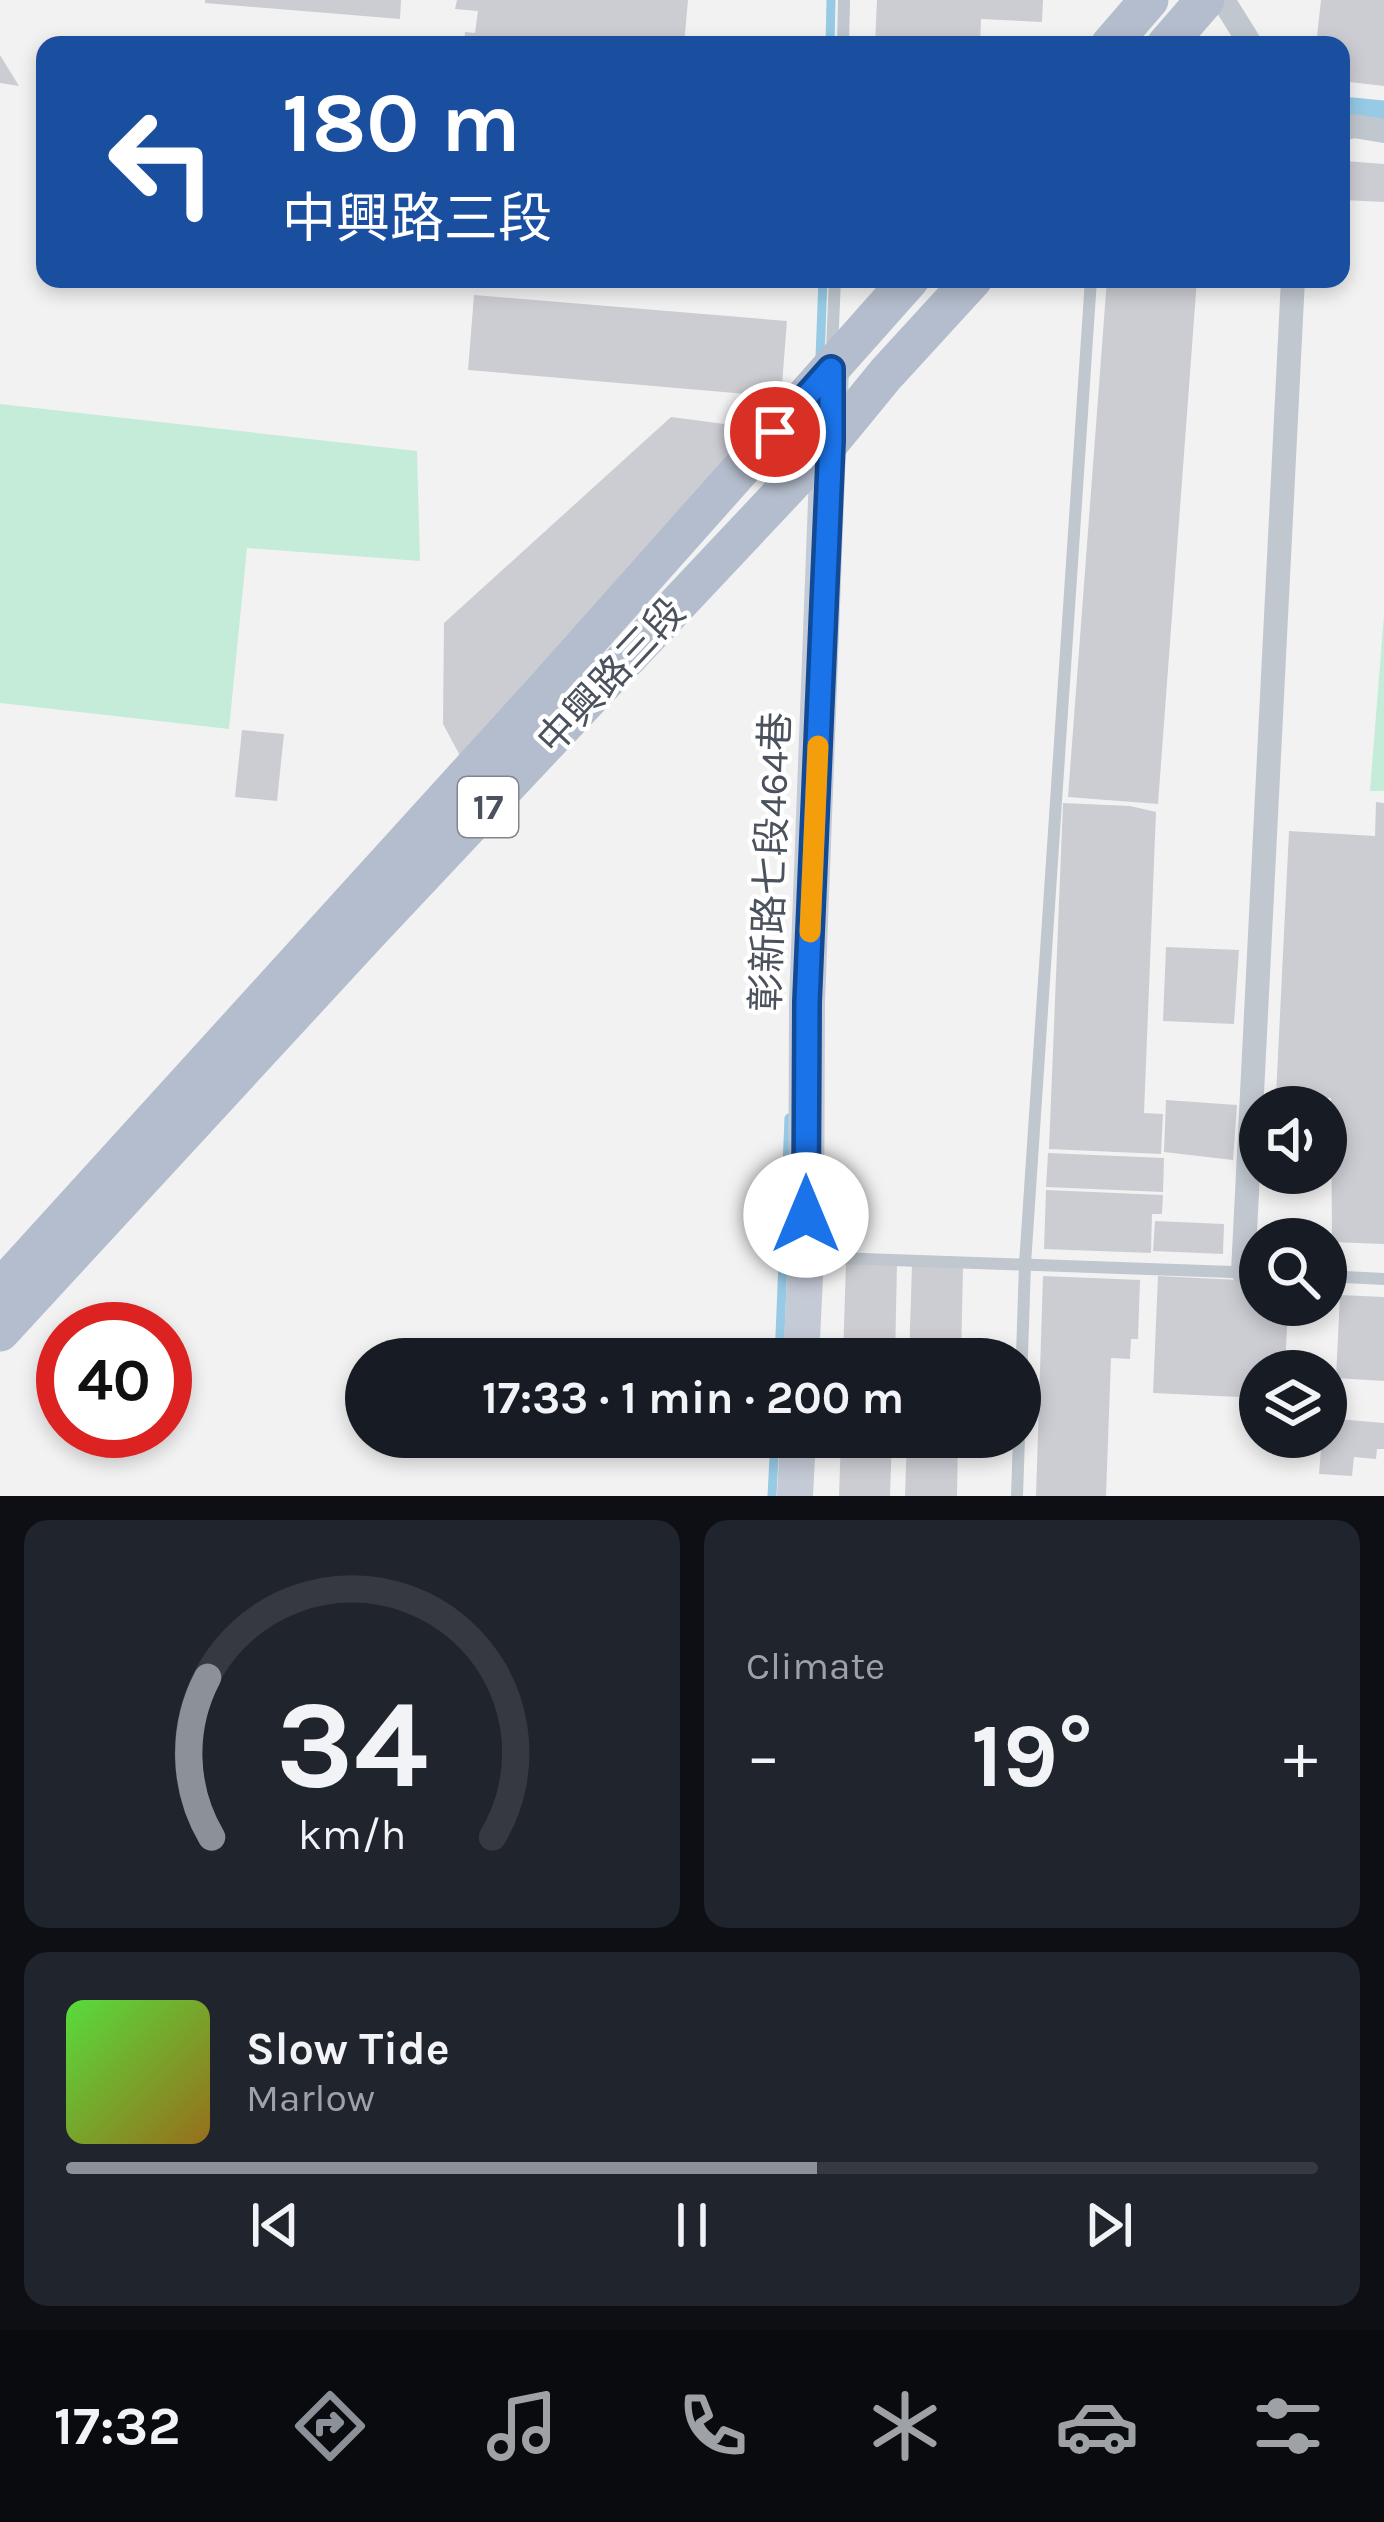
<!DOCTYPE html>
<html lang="en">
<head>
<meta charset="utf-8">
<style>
	:root { --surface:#171b24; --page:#20242c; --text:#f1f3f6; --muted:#9ea1a6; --line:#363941; --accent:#8c9099 }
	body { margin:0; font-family:Karla,"Noto Sans TC",sans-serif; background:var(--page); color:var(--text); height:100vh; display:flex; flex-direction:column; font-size:45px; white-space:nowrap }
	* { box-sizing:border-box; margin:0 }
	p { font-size:39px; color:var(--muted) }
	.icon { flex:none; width:66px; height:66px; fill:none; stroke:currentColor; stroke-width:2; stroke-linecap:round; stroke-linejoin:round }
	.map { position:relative; height:1496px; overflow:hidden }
	.details { display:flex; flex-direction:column; gap:24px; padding:24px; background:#0d0f14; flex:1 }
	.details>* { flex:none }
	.guide { position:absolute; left:36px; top:36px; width:1314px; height:252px; border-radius:24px; box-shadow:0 6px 18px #0003; background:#1a4fa0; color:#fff; overflow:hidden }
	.buttons { position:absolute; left:1239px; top:1086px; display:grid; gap:24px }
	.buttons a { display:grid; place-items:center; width:108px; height:108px; border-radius:50%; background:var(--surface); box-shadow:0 6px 18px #0003; font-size:60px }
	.speed { position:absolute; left:36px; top:1302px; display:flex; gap:24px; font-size:60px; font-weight:700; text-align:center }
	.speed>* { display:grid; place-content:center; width:156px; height:156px; border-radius:50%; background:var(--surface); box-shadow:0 6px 18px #0003; line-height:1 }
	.speed .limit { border:18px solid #d22; background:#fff; color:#111 }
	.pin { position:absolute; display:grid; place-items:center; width:102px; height:102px; color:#fff; margin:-51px; border:6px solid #fff; border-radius:50%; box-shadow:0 3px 12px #0007 }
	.me { position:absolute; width:132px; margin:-66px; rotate:0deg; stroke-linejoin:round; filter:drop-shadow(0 0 9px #0008) }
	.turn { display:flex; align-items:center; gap:42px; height:252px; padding:0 48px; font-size:54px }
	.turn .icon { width:156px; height:156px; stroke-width:2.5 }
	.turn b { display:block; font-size:84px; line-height:102px }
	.big { font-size:90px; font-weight:700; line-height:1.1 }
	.details .widget { flex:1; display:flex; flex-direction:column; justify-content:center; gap:18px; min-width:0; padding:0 42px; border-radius:24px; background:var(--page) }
	.details .dial { align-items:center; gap:0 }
	.dial svg { height:312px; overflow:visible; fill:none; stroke:var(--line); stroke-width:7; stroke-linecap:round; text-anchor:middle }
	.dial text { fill:var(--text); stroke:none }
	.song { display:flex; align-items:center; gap:36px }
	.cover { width:144px; height:144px; border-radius:18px; background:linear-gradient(135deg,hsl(110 70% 55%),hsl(40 70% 35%)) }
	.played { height:12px; border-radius:6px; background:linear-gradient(90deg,var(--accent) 60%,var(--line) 60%) }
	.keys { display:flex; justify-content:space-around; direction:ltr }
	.heat { display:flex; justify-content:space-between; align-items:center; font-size:66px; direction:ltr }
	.details .tiles { flex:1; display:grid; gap:24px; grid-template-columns:1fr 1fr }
	.widget:last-child { grid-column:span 2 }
	.trip { position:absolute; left:345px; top:1338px; width:696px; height:120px; border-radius:60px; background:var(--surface); box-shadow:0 6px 18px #0003; font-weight:700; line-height:120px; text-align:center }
	.menu { display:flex; height:192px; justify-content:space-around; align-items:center; background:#090b0e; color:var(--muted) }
	.menu .icon { width:84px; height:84px }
	.menu .active { color:var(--accent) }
	.menu b { font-size:54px; color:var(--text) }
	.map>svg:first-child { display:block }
	.green { fill:#c5ecd9 }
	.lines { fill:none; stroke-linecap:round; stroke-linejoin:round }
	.stream { stroke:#96cae5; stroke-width:9 }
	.canal { stroke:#96cae5; stroke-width:33 }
	.building { fill:#cccdd3 }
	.lane { stroke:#c1c7cf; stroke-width:12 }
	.street { stroke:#c1c7cf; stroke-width:24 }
	.secondary { stroke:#c4cad6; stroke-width:36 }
	.primary { stroke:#b4bdcd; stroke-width:39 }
	.route-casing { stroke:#114b97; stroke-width:30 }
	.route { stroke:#1a73e8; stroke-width:21 }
	.slow { stroke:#f59e0b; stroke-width:21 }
	.labels { text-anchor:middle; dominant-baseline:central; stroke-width:9; stroke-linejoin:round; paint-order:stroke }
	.shield { fill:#fff; stroke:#81868e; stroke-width:3 }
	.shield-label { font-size:36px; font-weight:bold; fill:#4b525d }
	.street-label { font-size:39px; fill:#4b525d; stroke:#fff }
</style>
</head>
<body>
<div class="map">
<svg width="1384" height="1496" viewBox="0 0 1384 1496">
	<rect width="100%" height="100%" fill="#f3f2f2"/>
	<g class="green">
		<polygon points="0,404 417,451 420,561 247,548 229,729 0,703"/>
		<polygon points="1384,614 1384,791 1370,791"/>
	</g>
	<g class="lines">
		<g class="stream">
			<polyline points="830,45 831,0"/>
			<polyline points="820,358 823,279"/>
			<polyline points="779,1359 789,1118"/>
			<polyline points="772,1496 775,1437"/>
		</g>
		<polyline class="canal" points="1341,113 1384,117"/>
	</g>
	<g class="building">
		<polygon points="205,0 401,0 400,19 205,3"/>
		<polygon points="457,0 688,0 684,45 464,45 465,32 475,33 478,11 455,9"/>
		<polygon points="877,0 1043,0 1042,22 981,19 980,45 875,45"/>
		<polygon points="1321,0 1384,0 1384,86 1341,81 1341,45 1316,45"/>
		<polygon points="0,55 19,86 0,83"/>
		<polygon points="1345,161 1384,164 1384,202 1343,200"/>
		<polygon points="1107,279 1197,279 1158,804 1068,797"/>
		<polygon points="474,295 787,321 781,397 468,370"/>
		<polygon points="671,417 732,425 759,440 465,765 443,724 444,623"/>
		<polygon points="242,730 284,734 277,801 235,797"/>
		<polygon points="1376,802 1384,803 1384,1244 1332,1242 1331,1098 1276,1096 1289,831 1375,836"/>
		<polygon points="1063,803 1130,806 1156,812 1144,1113 1163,1114 1161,1154 1049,1149"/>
		<polygon points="1166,947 1239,950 1234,1024 1163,1021"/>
		<polygon points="1166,1100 1237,1105 1233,1160 1164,1152"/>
		<polygon points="1048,1153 1164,1158 1163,1192 1046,1187"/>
		<polygon points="1046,1190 1163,1195 1162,1214 1152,1214 1151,1253 1044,1249"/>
		<polygon points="1155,1221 1224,1224 1223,1254 1153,1251"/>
		<polygon points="846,1262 897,1264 895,1359 843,1359"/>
		<polygon points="912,1265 963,1267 961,1359 909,1359"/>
		<polygon points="1043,1276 1140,1280 1138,1339 1131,1339 1130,1359 1111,1358 1106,1496 1036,1496"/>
		<polygon points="1158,1276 1260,1281 1260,1305 1288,1305 1285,1371 1260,1371 1260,1398 1153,1393"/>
		<polygon points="1340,1295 1384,1297 1384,1381 1336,1378"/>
		<polygon points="1326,1418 1384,1423 1384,1449 1377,1449 1376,1459 1354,1457 1352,1476 1319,1474 1322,1437 1326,1437"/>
		<polygon points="841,1437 892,1437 890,1496 839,1496"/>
		<polygon points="907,1437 958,1437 957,1496 905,1496"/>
	</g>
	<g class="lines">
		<g class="lane">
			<polyline points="843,45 844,0"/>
			<polyline points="832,349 835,279"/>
			<polyline points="808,1257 1260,1273"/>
			<polyline points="1326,1276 1384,1279"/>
			<polyline points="1020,1416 1025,1264 1091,279"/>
			<polyline points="1017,1496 1019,1437"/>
		</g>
		<g class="street">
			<polyline points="1223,0 1251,45"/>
			<polyline points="1341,129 1354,126 1384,131"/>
			<polyline points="1243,1272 1293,279"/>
		</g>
		<g class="secondary">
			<polyline points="801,1359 806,1257 807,1002 831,369"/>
			<polyline points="795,1496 798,1437"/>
		</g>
		<g class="primary">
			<polyline points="1110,45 1149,0"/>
			<polyline points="1166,45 1205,0"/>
			<polyline points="0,1289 547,687 910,279"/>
			<polyline points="0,1332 368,933 831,441 886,374 973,279"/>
		</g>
	</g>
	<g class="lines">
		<defs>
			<polyline id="route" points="775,432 831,369 831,441 807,1002 806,1215"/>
		</defs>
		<use href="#route" class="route-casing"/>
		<use href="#route" class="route"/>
		<polyline class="slow" points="810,932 818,746"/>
	</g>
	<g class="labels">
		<rect class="shield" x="458" y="777" width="60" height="60" rx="9"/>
		<g class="shield-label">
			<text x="488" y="807">17</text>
		</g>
		<g class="street-label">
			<text transform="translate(611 676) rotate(-47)">中興路三段</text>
			<text transform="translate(771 862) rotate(-88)">彰新路七段464巷</text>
		</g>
	</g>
</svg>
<div class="buttons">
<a><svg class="icon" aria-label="sound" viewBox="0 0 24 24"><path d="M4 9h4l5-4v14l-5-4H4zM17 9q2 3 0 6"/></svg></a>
<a><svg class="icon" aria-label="search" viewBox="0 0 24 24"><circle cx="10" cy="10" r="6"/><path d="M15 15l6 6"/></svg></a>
<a><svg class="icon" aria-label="layers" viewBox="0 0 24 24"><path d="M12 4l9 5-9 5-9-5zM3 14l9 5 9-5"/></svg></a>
</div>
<div class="speed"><div class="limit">40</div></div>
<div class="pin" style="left:775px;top:432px;background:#d93025"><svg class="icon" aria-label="arrive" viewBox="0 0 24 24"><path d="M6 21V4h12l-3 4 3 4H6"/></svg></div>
<svg class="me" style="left:806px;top:1215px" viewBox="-20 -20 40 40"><circle r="19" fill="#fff"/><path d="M0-13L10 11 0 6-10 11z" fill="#1a73e8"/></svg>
<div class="trip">17:33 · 1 min · 200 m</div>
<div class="guide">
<div class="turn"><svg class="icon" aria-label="left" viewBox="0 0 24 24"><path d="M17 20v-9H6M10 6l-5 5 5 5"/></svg><div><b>180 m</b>中興路三段</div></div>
</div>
</div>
<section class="details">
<div class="tiles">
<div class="widget dial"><svg viewBox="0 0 100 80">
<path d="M14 69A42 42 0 1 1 86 69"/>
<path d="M14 69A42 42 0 0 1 13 28" stroke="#8c9099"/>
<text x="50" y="56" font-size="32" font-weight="700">34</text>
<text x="50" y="72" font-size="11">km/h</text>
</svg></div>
<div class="widget"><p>Climate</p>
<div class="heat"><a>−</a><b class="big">19°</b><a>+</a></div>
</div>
<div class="widget">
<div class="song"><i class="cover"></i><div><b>Slow Tide</b><p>Marlow</p></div></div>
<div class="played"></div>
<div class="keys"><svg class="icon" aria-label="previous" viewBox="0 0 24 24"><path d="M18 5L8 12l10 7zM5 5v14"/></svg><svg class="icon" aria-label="pause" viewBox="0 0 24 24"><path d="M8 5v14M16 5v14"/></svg><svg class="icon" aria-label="next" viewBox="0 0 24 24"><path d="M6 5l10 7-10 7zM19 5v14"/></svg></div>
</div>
</div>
</section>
<nav class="menu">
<b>17:32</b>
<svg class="icon active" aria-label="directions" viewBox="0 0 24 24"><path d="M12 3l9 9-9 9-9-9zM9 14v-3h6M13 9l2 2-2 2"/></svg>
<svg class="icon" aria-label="music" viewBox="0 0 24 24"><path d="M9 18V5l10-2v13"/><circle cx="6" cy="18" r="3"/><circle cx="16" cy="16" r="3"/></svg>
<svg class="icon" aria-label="phone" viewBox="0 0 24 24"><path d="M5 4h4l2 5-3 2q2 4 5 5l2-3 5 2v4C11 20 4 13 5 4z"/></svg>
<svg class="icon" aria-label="climate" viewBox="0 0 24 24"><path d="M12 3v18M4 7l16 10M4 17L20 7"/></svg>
<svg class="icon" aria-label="car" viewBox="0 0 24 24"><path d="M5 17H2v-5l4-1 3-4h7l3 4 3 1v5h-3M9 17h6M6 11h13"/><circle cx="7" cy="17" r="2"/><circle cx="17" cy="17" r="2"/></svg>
<svg class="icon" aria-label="filters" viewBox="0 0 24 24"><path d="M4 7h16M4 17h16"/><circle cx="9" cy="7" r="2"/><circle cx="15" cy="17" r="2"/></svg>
</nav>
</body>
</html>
